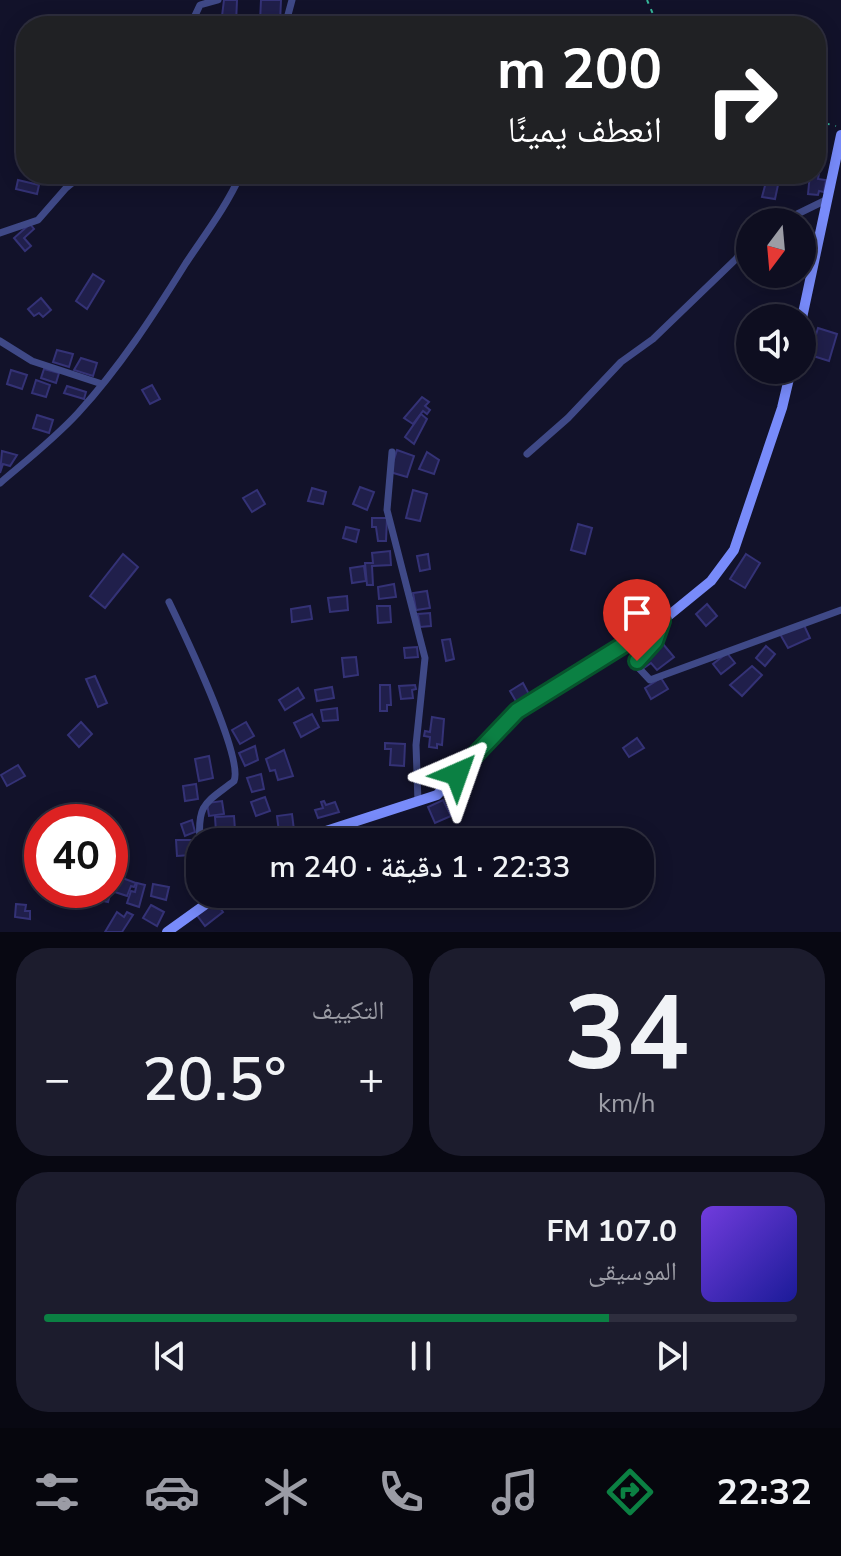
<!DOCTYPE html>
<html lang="ar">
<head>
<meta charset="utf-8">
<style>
	:root { --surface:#0e0e20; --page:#1c1c2d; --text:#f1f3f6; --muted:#9b9ca5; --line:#2e2e3e; --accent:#0b8043 }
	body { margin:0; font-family:"Nunito Sans","Noto Naskh Arabic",sans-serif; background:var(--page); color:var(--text); direction:rtl; height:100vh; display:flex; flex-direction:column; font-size:30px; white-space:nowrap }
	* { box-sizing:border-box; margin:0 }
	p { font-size:26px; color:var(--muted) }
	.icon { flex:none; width:44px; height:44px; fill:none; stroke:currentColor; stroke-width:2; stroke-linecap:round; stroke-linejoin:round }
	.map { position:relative; height:932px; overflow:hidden; direction:ltr }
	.panel { display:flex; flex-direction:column; gap:16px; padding:16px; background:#080812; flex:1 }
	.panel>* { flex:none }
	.guide { position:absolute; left:16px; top:16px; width:810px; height:168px; border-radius:32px; box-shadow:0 4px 20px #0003,0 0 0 2px var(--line); direction:rtl; background:#202124; color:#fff; overflow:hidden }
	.needle { width:52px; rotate:196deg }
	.buttons { position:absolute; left:736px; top:208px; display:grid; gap:16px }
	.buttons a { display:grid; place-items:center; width:80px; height:80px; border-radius:50%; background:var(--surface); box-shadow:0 4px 20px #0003,0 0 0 2px var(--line); font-size:40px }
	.speed { position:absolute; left:24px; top:804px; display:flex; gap:16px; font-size:40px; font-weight:700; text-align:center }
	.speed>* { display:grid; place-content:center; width:104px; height:104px; border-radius:50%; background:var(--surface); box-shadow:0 4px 20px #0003,0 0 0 2px var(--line); line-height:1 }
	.speed .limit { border:12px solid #d22; background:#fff; color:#111 }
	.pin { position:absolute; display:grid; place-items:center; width:68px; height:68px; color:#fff; margin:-82px -34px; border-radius:50% 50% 50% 0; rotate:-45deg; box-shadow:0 0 8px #0007 }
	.pin .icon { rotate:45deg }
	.me { position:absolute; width:88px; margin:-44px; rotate:43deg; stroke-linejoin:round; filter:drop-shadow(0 0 6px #0008) }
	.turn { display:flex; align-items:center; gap:28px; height:168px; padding:0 32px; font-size:36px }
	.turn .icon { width:104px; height:104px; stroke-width:2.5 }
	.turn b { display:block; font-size:56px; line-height:68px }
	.big { font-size:60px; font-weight:600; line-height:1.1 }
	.panel .card { flex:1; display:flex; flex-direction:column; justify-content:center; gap:12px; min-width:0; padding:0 28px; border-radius:32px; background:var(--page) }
	.panel .dial { align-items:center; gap:0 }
	.dial b { font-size:104px; line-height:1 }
	.song { display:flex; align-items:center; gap:24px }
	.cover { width:96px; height:96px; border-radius:12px; background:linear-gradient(135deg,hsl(260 70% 55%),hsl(240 70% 35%)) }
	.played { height:8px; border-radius:4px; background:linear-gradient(90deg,var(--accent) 75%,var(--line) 75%) }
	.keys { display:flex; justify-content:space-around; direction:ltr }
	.heat { display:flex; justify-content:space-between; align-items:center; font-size:44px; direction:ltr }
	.panel .tiles { flex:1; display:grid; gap:16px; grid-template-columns:1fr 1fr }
	.card:last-child { grid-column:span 2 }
	.trip { position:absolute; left:186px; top:828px; width:468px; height:80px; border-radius:32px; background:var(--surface); box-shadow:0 4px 20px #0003,0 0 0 2px var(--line); font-weight:600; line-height:80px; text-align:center; direction:rtl }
	.tabs { display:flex; height:128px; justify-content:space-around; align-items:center; background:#06060d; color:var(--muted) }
	.tabs .icon { width:56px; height:56px }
	.tabs .selected { color:var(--accent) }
	.tabs b { font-size:36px; color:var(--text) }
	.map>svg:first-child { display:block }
	.building { fill:#201f4b; stroke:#343276; stroke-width:2 }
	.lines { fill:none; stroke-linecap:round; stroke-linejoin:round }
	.path { stroke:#36b89a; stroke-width:2; stroke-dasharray:4 6; stroke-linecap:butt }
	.street { stroke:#3f4987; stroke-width:7 }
	.secondary { stroke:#788bfa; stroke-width:10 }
	.route-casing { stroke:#07532c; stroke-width:20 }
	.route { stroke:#0b8043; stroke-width:14 }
</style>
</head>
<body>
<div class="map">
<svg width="841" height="932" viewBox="0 0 841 932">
	<rect width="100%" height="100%" fill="#12122a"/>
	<g class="building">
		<polygon points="224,0 237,0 236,24 221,24"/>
		<polygon points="261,0 281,0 280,23 260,22"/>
		<polygon points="816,168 820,168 818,179 826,180 824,192 819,191 818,195 808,194 810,174 816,174"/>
		<polygon points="18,180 39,185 37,194 16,189"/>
		<polygon points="766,182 778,185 775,199 762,197"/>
		<polygon points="30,224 34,229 24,238 31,246 25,251 14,238"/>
		<polygon points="93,274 104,281 87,309 76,301"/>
		<polygon points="41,298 51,310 43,317 39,313 34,316 28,309"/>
		<polygon points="818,328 837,334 829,361 810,355"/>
		<polygon points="57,350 73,354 69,367 53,362"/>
		<polygon points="81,358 97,363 93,376 74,370"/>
		<polygon points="44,369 59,373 56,383 41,378"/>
		<polygon points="11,370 27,375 22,389 7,384"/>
		<polygon points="36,380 50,385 46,397 32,393"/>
		<polygon points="152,385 160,399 150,404 142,390"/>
		<polygon points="67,386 86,392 84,399 64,393"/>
		<polygon points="422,397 429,402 425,406 430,410 427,414 423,411 413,424 404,418"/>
		<polygon points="421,414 427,419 414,444 405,437"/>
		<polygon points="37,415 53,420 49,433 33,428"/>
		<polygon points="397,450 414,456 407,477 390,472"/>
		<polygon points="2,451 17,455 10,466 3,464 0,473"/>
		<polygon points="427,452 439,460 434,474 419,469"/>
		<polygon points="360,487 374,492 367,510 353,504"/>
		<polygon points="312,488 326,492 323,504 308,501"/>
		<polygon points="257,490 265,504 252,512 243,498"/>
		<polygon points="413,490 427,494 420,521 406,518"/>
		<polygon points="372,518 387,518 386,541 378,541 376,527 372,527"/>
		<polygon points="578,524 592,528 585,554 571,550"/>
		<polygon points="346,527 359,530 356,542 343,538"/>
		<polygon points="390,551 391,565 372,566 373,585 367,585 365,563 373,563 372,553"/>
		<polygon points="123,554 138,567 105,608 90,596"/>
		<polygon points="428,554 430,569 420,571 417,556"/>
		<polygon points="746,554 760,563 745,588 730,579"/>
		<polygon points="364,566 366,581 352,583 350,568"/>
		<polygon points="394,584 396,597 379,599 378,587"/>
		<polygon points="427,591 430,608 416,610 413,593"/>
		<polygon points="347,596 348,610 330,612 328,598"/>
		<polygon points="707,604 717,616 706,626 696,614"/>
		<polygon points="310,606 312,619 292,622 291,609"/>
		<polygon points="377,606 390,606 391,622 378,623"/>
		<polygon points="430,613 431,626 420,627 418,614"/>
		<polygon points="803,623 810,638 788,648 780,634"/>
		<polygon points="450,639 454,659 446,661 442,640"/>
		<polygon points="663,644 674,657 657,670 651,663 644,668 640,663"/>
		<polygon points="766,646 775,654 765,666 756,658"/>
		<polygon points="417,647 418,657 405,658 404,648"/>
		<polygon points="727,653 735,663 721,674 713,664"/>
		<polygon points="356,657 358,675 344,677 342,658"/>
		<polygon points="752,666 762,675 742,696 730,685"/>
		<polygon points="95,676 107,703 98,707 86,679"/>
		<polygon points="661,678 668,689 651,699 645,688"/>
		<polygon points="523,683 530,696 517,703 510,691"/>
		<polygon points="380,685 390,685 391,705 387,705 387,711 380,711"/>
		<polygon points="415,685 416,689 412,690 413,698 401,699 399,686"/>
		<polygon points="332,687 334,698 317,701 315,690"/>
		<polygon points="298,688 304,698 285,710 279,700"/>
		<polygon points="337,708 338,720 323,721 321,710"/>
		<polygon points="312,714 319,727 301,737 294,723"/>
		<polygon points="432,717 444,719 442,745 437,744 437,748 429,747 430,737 424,736 425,731 430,732"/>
		<polygon points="81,722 92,734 79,747 68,735"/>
		<polygon points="246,722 254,736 240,744 232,730"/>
		<polygon points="637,738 644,748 629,757 623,748"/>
		<polygon points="385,743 405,744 404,766 390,765 391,749 385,749"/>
		<polygon points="255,746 258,760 245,766 239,753"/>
		<polygon points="284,750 293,776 278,780 275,770 270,771 266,759"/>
		<polygon points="209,756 213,778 199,781 195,759"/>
		<polygon points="18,765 25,776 7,786 1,775"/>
		<polygon points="261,774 264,789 252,792 247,778"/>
		<polygon points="196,784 198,799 185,801 183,786"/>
		<polygon points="265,797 270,811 256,816 251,802"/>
		<polygon points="443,800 451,816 435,823 428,807"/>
		<polygon points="222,801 224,814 209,816 207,803"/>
		<polygon points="324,801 326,805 335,802 339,812 318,818 315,810 323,808 321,802"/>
		<polygon points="292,814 294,830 279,832 277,816"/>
		<polygon points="234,816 235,830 216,832 215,817"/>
		<polygon points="192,820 195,832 185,836 181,824"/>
		<polygon points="350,827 357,842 316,842"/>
		<polygon points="176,840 191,840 191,855 177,856"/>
		<polygon points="117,876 136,883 134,887 131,886 127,896 112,891"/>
		<polygon points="137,883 145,885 139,907 127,903 131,891 135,892"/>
		<polygon points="153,884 169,887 166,900 151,896"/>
		<polygon points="110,886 112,887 108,902 95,899 98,890 110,890"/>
		<polygon points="249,894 265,894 268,900 255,906"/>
		<polygon points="214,900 223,912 205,926 196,914"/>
		<polygon points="16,904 26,905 25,911 30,911 30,919 15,917"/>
		<polygon points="151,905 164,912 157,926 143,918"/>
		<polygon points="117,912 124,917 127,912 133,915 122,932 105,932"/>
	</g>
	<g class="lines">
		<g class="path">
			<polyline points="647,0 658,26"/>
			<polyline points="816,121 836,126"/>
		</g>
		<g class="street">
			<polyline points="190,26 200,5 218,0"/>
			<polyline points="285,26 292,0"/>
			<polyline points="781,222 828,199"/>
			<polyline points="0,233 38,220 66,188 83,174"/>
			<polyline points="0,341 32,361 102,384"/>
			<polyline points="392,452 387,510 425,658 416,745 418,802"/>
			<polyline points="527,454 568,418 621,362 653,339 736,259 750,240"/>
			<path d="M 0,483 C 27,460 54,439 78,413 C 120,367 153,316 186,263 C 206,233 226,207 241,174"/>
			<path d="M 169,602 C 182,629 244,758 234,781 C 206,803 197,803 200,842"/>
			<polyline points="662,621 655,641 635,664 650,680 841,610"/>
		</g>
		<g class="secondary">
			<polyline points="802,318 841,135"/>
			<polyline points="292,842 437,795 517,711 662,621 711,581 734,550 782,408 791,370"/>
			<polyline points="167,932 220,894"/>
		</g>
	</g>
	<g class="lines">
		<defs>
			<polyline id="route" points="457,774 517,711 662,621 655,641 637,661"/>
		</defs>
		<use href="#route" class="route-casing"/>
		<use href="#route" class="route"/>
	</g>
</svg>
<div class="buttons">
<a><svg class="needle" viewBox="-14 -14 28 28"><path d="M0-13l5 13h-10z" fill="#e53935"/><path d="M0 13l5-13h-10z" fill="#9b9ca5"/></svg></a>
<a><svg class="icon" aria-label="sound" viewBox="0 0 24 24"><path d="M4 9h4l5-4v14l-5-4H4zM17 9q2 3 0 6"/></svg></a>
</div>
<div class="speed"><div class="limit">40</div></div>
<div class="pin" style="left:637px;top:661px;background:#d93025"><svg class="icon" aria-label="arrive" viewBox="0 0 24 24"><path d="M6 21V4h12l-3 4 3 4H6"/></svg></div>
<svg class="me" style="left:457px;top:774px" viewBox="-20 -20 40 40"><path d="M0-17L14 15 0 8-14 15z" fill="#0b8043" stroke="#fff" stroke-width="4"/></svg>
<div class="trip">22:33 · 1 دقيقة · 240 m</div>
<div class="guide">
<div class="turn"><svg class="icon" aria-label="right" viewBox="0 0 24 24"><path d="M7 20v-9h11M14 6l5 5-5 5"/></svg><div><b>200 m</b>انعطف يمينًا</div></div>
</div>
</div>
<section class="panel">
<div class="tiles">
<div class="card dial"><b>34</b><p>km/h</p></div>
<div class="card"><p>التكييف</p>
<div class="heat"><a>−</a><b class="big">20.5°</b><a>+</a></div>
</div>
<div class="card">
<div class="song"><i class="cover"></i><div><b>107.0 FM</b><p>الموسيقى</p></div></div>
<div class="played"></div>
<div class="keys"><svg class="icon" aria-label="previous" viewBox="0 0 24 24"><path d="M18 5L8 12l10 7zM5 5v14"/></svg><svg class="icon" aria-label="pause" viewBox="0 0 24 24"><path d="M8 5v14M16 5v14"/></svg><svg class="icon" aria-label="next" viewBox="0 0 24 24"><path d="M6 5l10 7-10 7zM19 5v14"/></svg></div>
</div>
</div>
</section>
<nav class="tabs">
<b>22:32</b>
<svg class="icon selected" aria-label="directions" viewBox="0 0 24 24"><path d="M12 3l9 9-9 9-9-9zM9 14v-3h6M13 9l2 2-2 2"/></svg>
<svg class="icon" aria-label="music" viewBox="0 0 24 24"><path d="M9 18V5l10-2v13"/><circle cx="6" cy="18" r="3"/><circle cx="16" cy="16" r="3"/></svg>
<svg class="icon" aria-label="phone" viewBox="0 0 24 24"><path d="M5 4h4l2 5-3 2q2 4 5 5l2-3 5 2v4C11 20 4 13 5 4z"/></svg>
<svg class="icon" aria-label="climate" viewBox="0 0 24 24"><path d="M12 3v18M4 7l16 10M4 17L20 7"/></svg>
<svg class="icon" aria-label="car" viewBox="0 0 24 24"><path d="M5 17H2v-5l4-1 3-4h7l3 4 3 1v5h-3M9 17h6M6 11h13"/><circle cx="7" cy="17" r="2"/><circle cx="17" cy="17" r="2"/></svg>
<svg class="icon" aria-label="filters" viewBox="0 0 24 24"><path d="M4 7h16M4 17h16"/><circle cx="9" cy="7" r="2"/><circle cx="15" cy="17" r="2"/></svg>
</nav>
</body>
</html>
